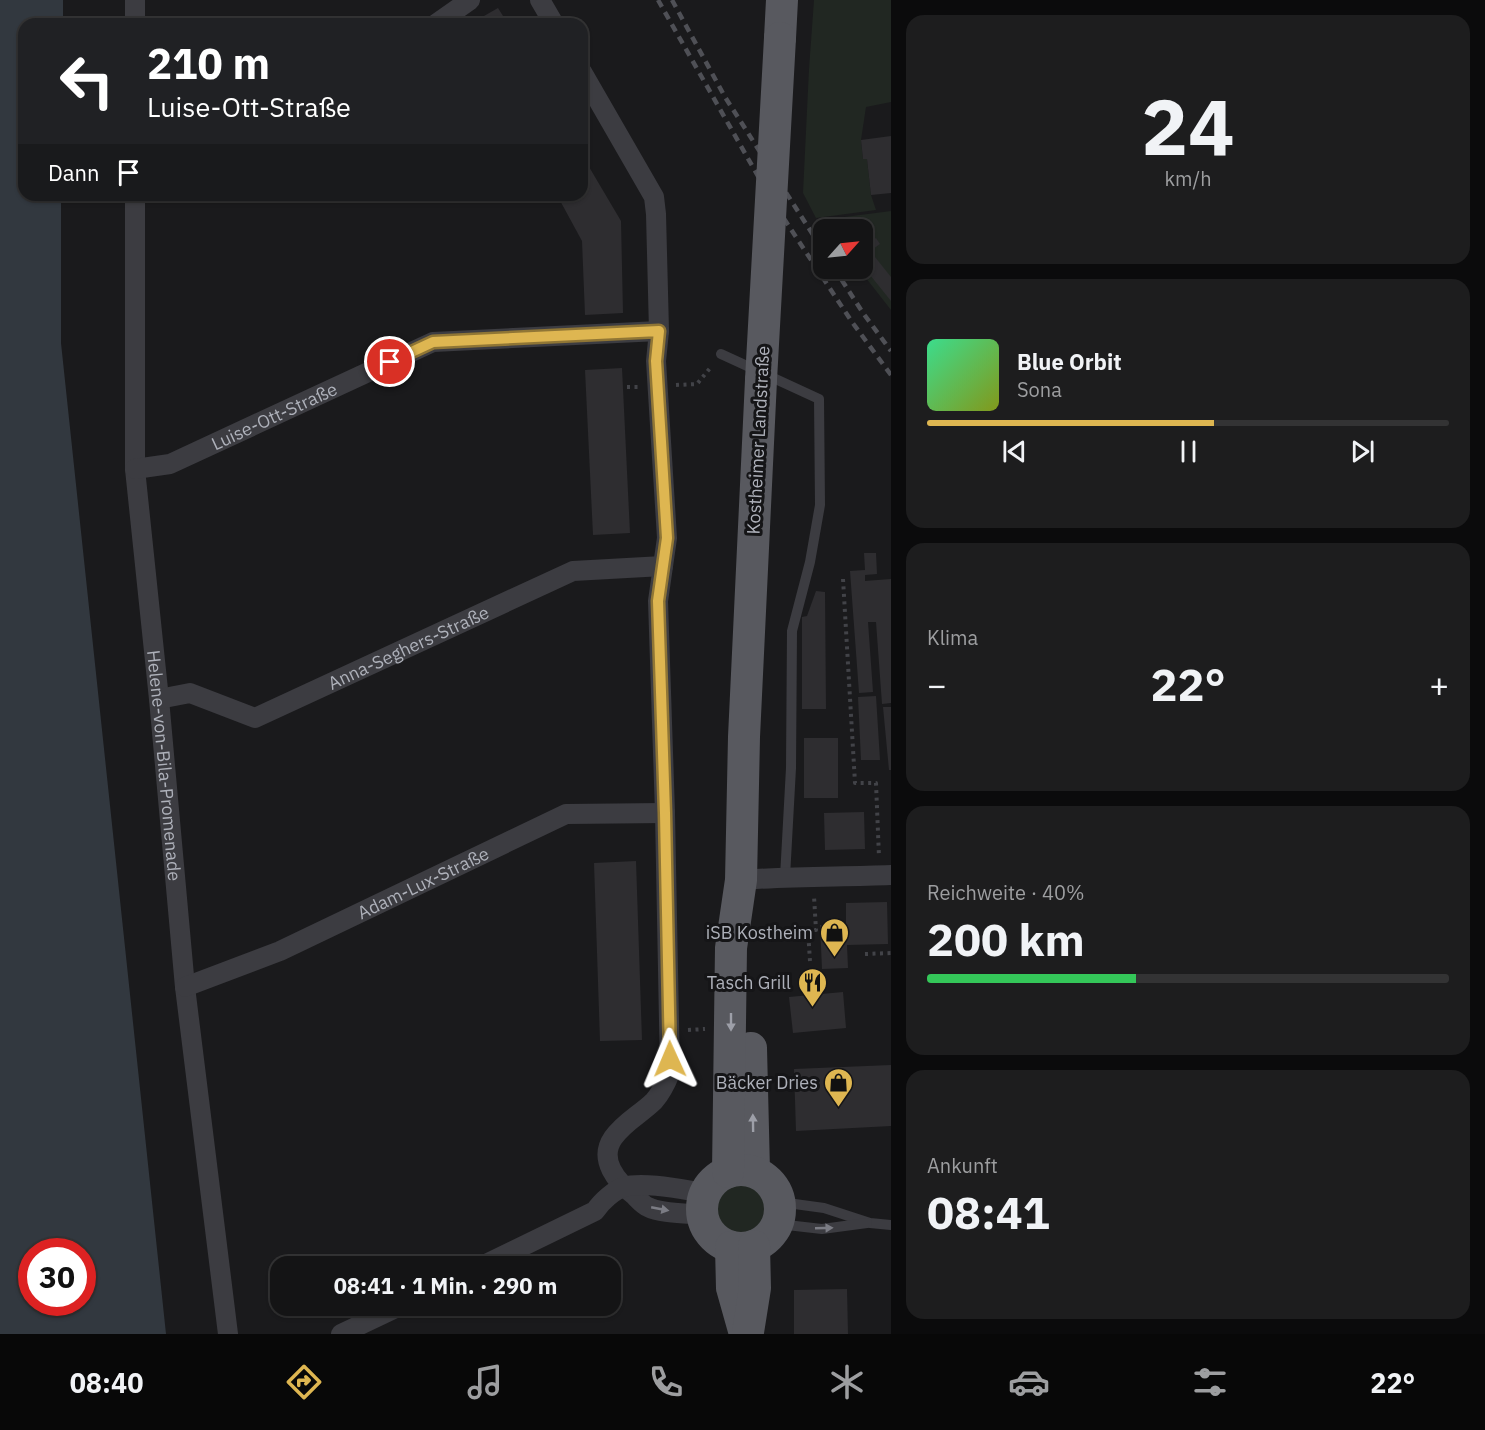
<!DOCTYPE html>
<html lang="de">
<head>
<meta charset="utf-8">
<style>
	:root { --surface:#141415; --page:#1d1d1e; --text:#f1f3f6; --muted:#9d9ea0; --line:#333334; --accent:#deb651 }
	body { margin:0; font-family:"IBM Plex Sans",sans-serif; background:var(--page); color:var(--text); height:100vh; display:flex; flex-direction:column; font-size:22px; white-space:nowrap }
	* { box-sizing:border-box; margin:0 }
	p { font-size:20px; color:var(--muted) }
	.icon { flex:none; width:33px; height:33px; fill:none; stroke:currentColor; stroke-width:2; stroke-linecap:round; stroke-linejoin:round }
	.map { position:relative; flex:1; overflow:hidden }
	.sheet { display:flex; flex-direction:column; gap:15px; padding:15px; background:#0b0b0c; width:594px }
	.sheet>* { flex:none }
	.top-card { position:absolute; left:18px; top:18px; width:570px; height:183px; border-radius:18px; box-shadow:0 2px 4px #0004,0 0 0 2px var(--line); background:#202124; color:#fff; overflow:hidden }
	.needle { width:39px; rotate:63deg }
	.buttons { position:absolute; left:813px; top:219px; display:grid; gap:12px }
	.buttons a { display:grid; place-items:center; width:60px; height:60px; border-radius:12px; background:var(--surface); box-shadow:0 2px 4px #0004,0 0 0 2px var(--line); font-size:30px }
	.speed { position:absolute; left:18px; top:1238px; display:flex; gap:12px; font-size:30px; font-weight:700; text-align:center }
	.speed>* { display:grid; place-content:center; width:78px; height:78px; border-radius:50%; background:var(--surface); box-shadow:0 2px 4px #0004,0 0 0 2px var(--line); line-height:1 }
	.speed .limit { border:9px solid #d22; background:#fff; color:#111 }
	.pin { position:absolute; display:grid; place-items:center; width:51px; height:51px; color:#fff; margin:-26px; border:3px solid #fff; border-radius:50%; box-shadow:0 2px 6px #0007 }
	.me { position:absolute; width:66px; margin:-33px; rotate:359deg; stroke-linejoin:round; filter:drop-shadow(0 0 4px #0008) }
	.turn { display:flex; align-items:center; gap:21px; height:126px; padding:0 30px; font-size:27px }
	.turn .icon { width:78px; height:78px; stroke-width:2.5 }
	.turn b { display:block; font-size:42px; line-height:51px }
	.then { display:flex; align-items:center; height:57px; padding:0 30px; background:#0003; gap:12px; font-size:22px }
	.big { font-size:45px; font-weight:700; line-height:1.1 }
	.sheet .widget { flex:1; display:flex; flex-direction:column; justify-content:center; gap:9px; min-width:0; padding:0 21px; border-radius:18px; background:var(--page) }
	.sheet .dial { align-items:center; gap:0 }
	.dial b { font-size:78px; line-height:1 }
	.song { display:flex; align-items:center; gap:18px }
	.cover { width:72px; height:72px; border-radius:9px; background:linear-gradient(135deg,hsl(150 70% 55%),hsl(70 70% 35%)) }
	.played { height:6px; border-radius:3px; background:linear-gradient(90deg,var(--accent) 55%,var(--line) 55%) }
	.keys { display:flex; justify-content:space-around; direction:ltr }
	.heat { display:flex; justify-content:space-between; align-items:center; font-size:33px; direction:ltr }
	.charge { height:9px; border-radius:4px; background:linear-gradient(90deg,#34c759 40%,var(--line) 0) }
	.trip { position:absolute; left:270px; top:1256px; width:351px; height:60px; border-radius:18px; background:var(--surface); box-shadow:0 2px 4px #0004,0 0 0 2px var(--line); font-weight:700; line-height:60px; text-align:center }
	.dock { display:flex; height:96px; justify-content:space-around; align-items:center; background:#080808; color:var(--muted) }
	.dock .icon { width:42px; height:42px }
	.dock .on { color:var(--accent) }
	.dock b { font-size:27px; color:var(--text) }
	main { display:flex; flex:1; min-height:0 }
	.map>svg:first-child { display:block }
	.green { fill:#212722 }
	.water { fill:#32383f; fill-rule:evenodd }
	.building { fill:#2e2d30 }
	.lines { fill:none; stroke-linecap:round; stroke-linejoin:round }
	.path { stroke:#424348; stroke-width:4; stroke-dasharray:3 4.5; stroke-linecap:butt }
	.lane { stroke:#3c3c41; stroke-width:10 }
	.street { stroke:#3c3c41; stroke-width:20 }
	.primary { stroke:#58595f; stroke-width:32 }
	.rail { stroke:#4f5056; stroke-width:4.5; stroke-dasharray:8 6; stroke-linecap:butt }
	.primary-bridge { stroke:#58595f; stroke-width:32 }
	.oneway { fill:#9d9fa8 }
	.oneway2 { fill:#7b7c84 }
	.route-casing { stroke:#907635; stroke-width:15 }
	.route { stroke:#deb651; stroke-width:10 }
	.labels { text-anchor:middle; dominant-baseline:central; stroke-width:6; stroke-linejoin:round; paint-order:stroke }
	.street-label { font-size:18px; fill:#aeb1ba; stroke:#151517 }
	.poi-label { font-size:18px; fill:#aeb1ba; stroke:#151517; text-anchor:end }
</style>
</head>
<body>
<main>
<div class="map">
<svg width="891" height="1334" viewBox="0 0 891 1334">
	<rect width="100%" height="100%" fill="#1a1a1c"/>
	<g class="green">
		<polygon points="814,0 891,0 891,102 866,107 861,140 863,159 867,159 871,195 876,210 816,218 803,193 809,69"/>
		<polygon points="891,211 891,310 859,269 862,268 862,230 835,229 829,219"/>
		<circle cx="742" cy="1208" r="27"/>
	</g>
	<path class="water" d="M 0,0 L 63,0 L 63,24 L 24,24 L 24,195 L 61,195 L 61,343 L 166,1334 L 0,1334 ZM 32,1251 L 82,1251 L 82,1302 L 32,1302 Z"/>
	<g class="building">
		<polygon points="498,8 508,24 470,24"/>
		<polygon points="891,136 891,193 871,195 867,159 863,159 861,140"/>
		<polygon points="582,155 621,221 623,313 585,315 582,241 557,195 582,195"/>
		<polygon points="864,218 871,232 862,238 862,230 846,230 845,227"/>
		<polygon points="876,238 880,244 866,254 862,248"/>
		<polygon points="862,252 870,261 875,257 891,277 891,301 862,265"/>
		<polygon points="622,368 630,533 593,535 585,370"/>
		<polygon points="864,553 876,553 877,574 865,575 865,581 891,579 891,703 882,704 876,622 868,622 873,692 859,693 850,571 865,570"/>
		<polygon points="816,591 825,592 826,709 802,709 802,617 807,616"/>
		<polygon points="876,696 880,760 861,760 858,697"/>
		<polygon points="883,707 891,707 891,770 889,770"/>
		<rect x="804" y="738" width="34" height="60"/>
		<polygon points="864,812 865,849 825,850 824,813"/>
		<polygon points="636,861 642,1040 600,1041 594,863"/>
		<polygon points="887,902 888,944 847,945 848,968 822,969 820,925 846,924 846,903"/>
		<polygon points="843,992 846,1028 793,1033 789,997"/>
		<polygon points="891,1065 891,1126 796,1131 794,1069"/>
		<polygon points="847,1289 848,1334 794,1334 794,1290"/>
	</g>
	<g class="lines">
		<g class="path">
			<polyline points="676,385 697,384 711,367"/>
			<polyline points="627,387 639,387"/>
			<polyline points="843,579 855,783 876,783 879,857"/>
			<polyline points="865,954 891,953"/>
			<polyline points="810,961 808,930 816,930 814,896"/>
			<polyline points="688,1030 705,1029"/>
		</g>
		<g class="lane">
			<polyline points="721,354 819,399 820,505 810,562 792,631 791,768 785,877"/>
			<polyline points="780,1202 824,1208 870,1223 891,1225"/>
			<polyline points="778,1224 822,1229 867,1223"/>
		</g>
		<g class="street">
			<polyline points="135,0 135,24"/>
			<polyline points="540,0 554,24"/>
			<polyline points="436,24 470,0"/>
			<path d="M 582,72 L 654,197 L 656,214 L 659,331 L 656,361 L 667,538 L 658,601 L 665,813 L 670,1073 C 666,1083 661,1093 654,1101 C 641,1114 624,1122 613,1138 C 598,1160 617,1182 634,1195 C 638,1199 643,1205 648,1207 C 662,1214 687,1213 703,1215"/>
			<path id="s1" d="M 135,195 L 135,469 L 159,699 L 185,987 L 228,1334"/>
			<path id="s2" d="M 135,469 L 170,464 L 433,342 L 659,331"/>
			<path id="s3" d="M 159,699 L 190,693 L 255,718 L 573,571 L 663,566"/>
			<path d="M 741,880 C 791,876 841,877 891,875"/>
			<path id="s4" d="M 185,987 L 280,951 L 566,814 L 665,813"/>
			<path d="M 482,1266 L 595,1211 C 601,1202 614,1190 624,1187 C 643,1181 685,1190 705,1193"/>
			<polyline points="341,1334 402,1305"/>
		</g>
		<g class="primary">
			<polyline points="780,38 782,0"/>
			<polyline points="751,1048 754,1171"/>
			<circle cx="741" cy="1209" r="39"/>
			<polyline points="728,1172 731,948 741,880 744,737 761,380"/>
			<polyline points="731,1247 732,1288 745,1334"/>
			<polyline points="748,1332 755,1288 754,1246"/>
		</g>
		<g class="rail">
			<polyline points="658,0 771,199 852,322 891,375"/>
			<polyline points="672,0 725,97 824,252"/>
			<polyline points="834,268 863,313 891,351"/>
		</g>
		<polyline class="primary-bridge" points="761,380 780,38"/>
	</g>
	<defs><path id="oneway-solid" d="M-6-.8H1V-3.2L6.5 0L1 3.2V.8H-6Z" transform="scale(1.5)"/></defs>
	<g class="oneway">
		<use href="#oneway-solid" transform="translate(731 1022) rotate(90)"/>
		<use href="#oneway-solid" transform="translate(753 1123) rotate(-91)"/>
	</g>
	<g class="oneway2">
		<use href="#oneway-solid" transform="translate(660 1209) rotate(11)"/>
		<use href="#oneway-solid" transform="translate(824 1228) rotate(-2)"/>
	</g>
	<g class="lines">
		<defs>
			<polyline id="route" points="390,362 433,342 659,331 656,361 667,538 658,601 665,813 670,1059"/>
		</defs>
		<use href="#route" class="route-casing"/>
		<use href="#route" class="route"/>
	</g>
	<defs>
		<symbol id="shop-pin" viewBox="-11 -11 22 30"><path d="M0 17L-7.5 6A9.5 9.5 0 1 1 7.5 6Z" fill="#deb651" stroke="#151517"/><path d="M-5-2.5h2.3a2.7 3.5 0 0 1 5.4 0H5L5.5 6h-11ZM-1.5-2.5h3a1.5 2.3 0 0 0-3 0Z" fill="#111"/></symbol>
		<symbol id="restaurant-pin" viewBox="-11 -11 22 30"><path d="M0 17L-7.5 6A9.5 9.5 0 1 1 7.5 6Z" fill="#deb651" stroke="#151517"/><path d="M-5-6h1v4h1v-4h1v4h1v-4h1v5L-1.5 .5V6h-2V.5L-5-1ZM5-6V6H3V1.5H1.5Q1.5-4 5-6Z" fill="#111"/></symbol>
	</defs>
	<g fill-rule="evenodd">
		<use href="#shop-pin" x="818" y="916" width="33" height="45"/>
		<use href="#restaurant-pin" x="796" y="966" width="33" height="45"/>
		<use href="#shop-pin" x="822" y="1066" width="33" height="45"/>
	</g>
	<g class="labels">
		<g class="street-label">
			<text stroke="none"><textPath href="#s2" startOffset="150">Luise-Ott-Straße</textPath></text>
			<text transform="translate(758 440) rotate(-87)">Kostheimer Landstraße</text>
			<text stroke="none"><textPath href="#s3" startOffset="270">Anna-Seghers-Straße</textPath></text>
			<text stroke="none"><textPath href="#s1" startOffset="572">Helene-von-Bila-Promenade</textPath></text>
			<text stroke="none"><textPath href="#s4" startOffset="260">Adam-Lux-Straße</textPath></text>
		</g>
		<g class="poi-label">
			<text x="813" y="932">iSB Kostheim</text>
			<text x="791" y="982">Tasch Grill</text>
			<text x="818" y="1082">Bäcker Dries</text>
		</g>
	</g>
</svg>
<div class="buttons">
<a><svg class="needle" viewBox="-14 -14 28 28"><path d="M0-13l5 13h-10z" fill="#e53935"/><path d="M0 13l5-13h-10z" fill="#9d9ea0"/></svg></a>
</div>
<div class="speed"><div class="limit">30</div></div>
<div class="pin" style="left:390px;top:362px;background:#d93025"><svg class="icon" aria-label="arrive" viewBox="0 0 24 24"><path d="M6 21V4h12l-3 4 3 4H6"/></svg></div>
<svg class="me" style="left:670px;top:1059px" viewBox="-20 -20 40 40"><path d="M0-17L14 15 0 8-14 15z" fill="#deb651" stroke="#fff" stroke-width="4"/></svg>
<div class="trip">08:41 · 1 Min. · 290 m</div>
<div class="top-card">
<div class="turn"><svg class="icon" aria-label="left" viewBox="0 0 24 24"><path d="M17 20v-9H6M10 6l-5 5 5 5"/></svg><div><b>210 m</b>Luise-Ott-Straße</div></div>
<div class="then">Dann<svg class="icon" aria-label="arrive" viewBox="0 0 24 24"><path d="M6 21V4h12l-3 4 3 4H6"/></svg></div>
</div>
</div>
<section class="sheet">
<div class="widget dial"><b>24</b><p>km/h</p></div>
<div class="widget">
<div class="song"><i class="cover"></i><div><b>Blue Orbit</b><p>Sona</p></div></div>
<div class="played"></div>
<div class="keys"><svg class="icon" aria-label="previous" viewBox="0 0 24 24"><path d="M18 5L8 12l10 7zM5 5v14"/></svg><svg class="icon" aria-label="pause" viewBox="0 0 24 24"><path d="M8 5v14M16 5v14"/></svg><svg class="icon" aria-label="next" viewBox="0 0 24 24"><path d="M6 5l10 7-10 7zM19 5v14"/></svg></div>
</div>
<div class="widget"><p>Klima</p>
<div class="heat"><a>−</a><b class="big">22°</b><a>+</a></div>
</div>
<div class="widget"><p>Reichweite · 40%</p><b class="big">200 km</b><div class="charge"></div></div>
<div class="widget"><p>Ankunft</p><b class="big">08:41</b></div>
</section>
</main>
<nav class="dock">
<b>08:40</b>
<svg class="icon on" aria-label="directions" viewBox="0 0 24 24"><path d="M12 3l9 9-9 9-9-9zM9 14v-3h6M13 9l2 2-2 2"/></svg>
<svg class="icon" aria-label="music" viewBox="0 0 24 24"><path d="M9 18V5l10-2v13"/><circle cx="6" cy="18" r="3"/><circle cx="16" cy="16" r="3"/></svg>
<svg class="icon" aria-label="phone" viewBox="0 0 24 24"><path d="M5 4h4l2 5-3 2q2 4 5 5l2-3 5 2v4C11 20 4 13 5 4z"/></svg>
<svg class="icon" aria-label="climate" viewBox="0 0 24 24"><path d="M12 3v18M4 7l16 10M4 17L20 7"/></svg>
<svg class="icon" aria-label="car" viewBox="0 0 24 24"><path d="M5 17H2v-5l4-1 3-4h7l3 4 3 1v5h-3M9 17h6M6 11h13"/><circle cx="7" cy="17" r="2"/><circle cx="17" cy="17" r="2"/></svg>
<svg class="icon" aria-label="filters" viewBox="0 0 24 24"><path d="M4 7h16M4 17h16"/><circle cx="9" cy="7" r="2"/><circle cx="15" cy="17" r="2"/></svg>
<b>22°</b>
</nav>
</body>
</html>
